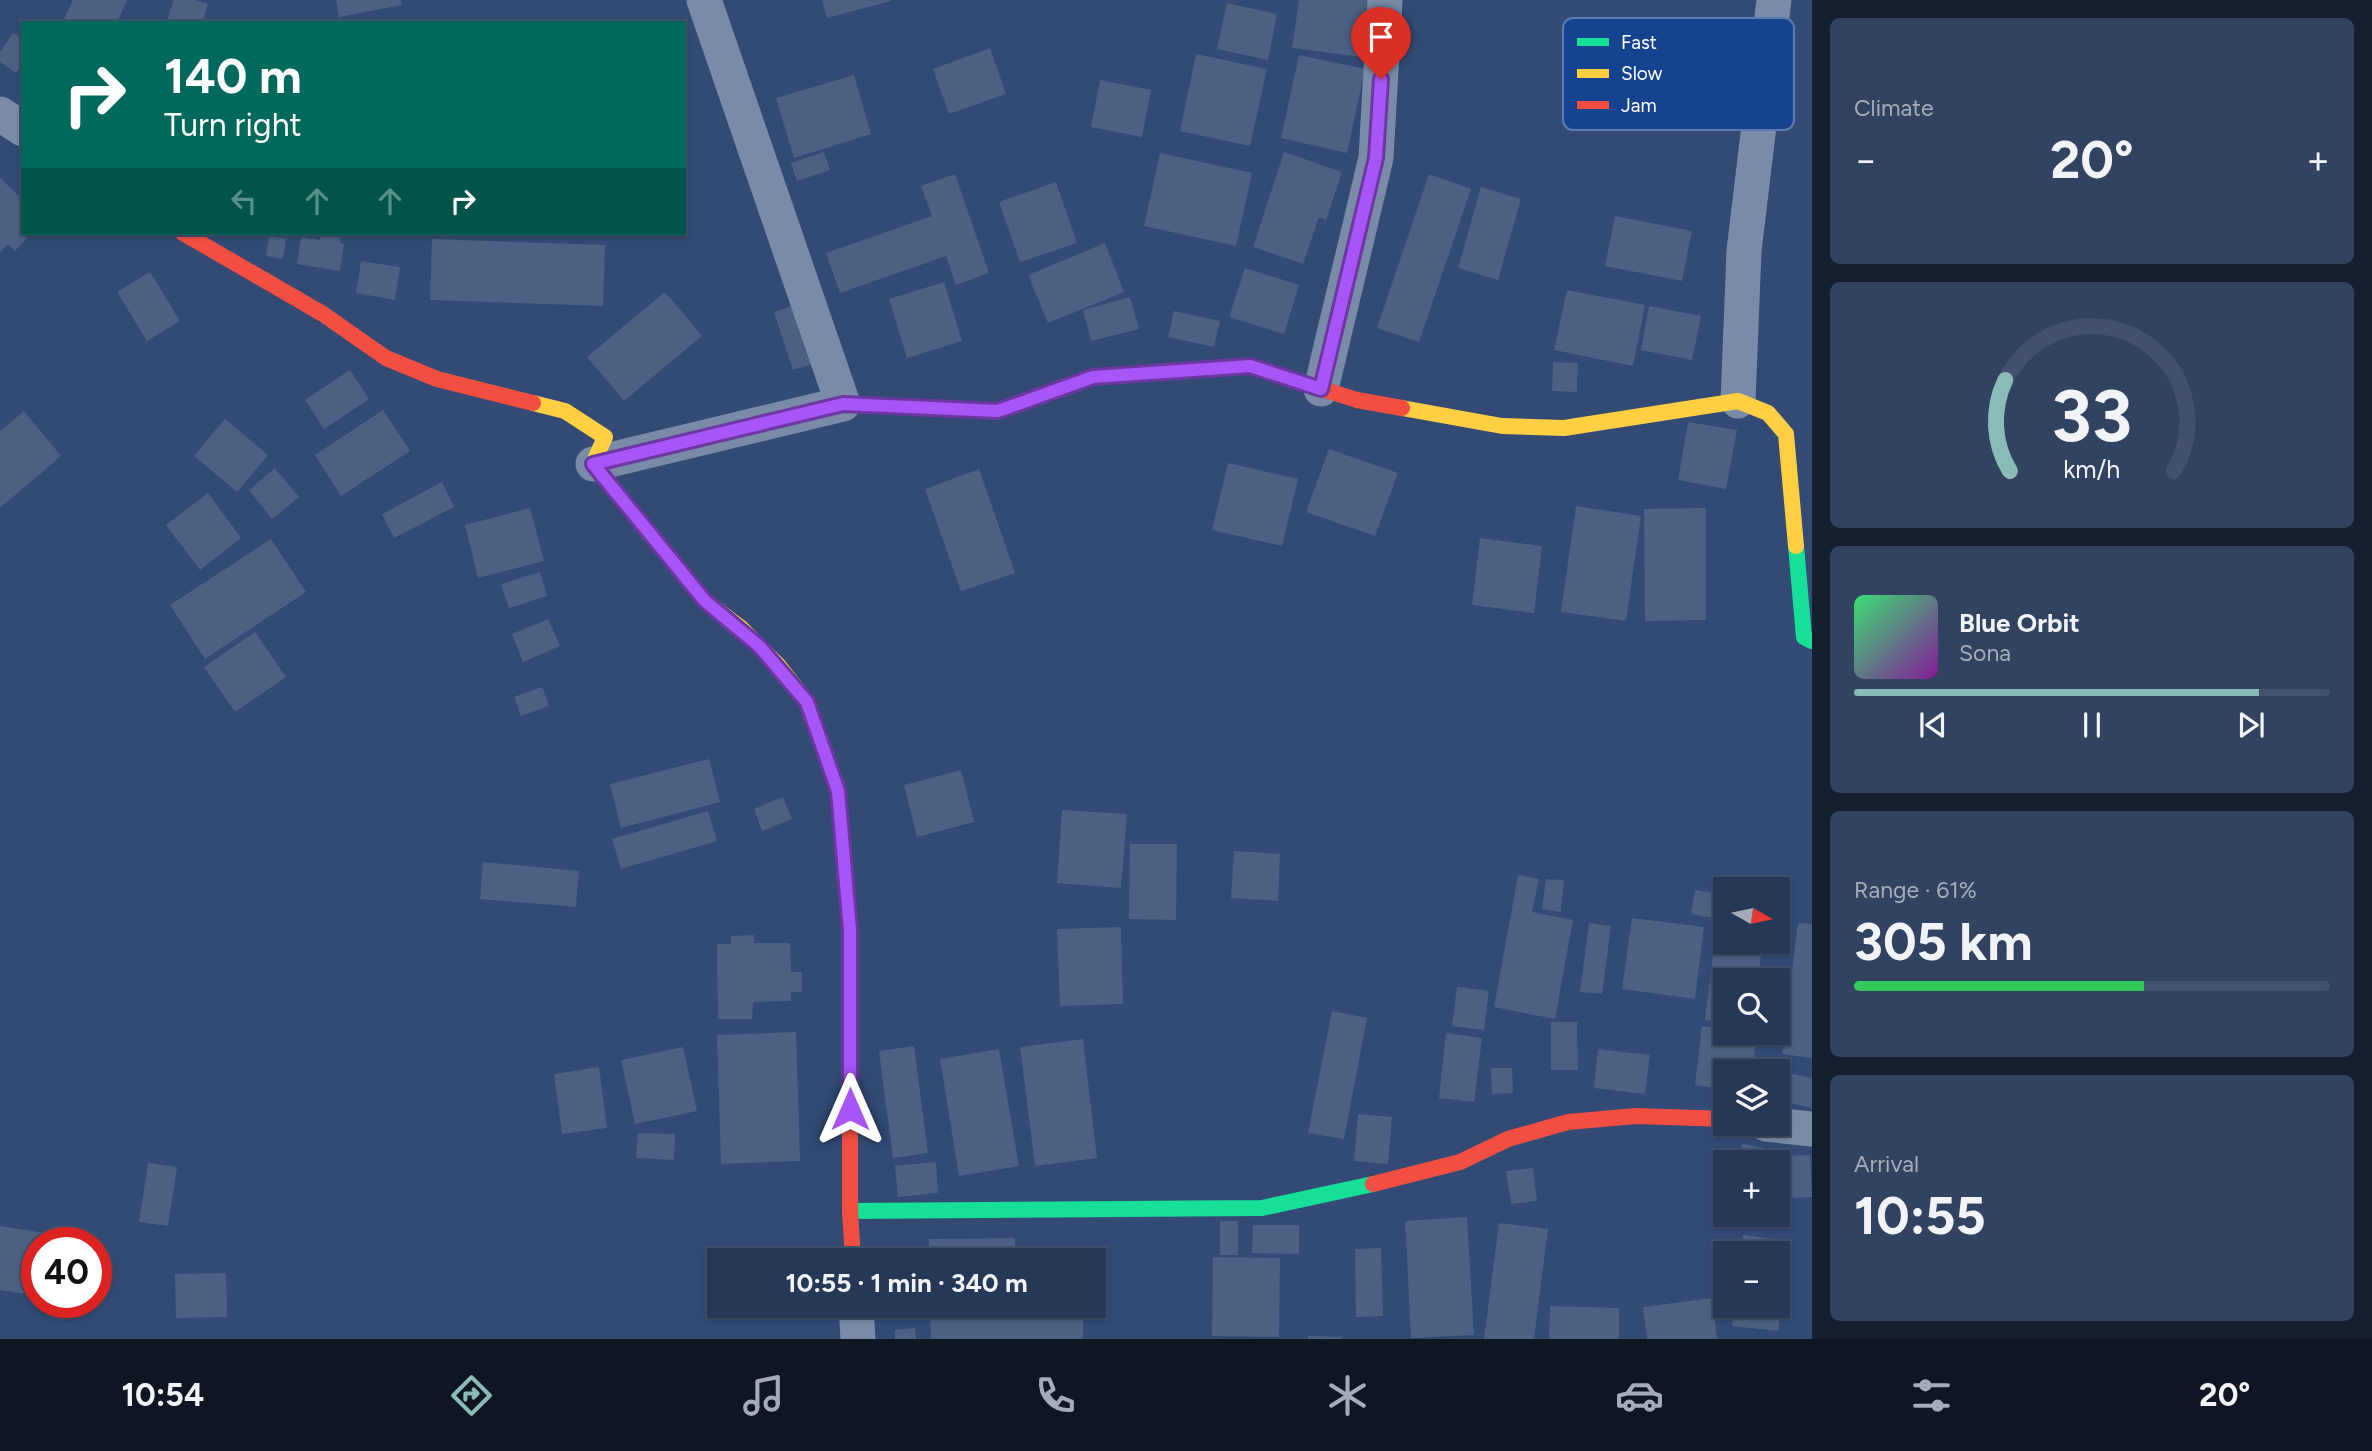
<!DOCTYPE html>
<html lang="en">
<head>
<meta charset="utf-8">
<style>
	:root { --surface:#263857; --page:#324361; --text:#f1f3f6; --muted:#a4acba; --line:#42526d; --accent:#8bbbb9 }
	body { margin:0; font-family:Figtree,sans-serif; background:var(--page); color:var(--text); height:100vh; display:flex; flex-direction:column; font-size:26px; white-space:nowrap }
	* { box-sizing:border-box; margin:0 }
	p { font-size:23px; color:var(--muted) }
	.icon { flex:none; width:38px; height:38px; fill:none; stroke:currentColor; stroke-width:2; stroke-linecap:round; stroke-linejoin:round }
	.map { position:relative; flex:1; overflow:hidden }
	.side { display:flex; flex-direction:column; gap:18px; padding:18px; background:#151f30; width:560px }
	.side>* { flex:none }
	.banner { position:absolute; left:21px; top:21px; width:665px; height:214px; border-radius:0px; box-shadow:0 2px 5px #0004,0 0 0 2px var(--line); background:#00695c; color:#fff; overflow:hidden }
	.needle { width:46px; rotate:99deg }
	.controls { position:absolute; left:1713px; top:877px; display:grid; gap:14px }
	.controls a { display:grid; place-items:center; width:77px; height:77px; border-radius:0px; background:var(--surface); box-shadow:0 2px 5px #0004,0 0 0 2px var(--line); font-size:35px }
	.speed { position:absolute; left:21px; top:1227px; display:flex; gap:14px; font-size:35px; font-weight:700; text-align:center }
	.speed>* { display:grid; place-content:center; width:91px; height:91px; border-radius:50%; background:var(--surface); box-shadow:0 2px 5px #0004,0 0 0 2px var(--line); line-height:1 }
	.speed .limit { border:10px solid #d22; background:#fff; color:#111 }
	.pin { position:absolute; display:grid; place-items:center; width:60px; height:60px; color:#fff; margin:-72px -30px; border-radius:50% 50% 50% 0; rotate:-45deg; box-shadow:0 0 7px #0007 }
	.pin .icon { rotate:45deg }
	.me { position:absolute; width:77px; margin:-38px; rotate:0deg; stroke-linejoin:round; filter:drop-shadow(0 0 5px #0008) }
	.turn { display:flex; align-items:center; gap:24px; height:147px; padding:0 28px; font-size:32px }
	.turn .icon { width:91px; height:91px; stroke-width:2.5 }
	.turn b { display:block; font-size:49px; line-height:60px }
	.lanes { display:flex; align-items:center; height:66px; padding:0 28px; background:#0003; justify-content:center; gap:35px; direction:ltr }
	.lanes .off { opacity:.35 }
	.big { font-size:52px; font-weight:700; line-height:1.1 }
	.side .widget { flex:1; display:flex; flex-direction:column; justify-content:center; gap:10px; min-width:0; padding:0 24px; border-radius:10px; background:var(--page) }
	.side .dial { align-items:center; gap:0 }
	.dial svg { height:182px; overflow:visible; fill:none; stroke:var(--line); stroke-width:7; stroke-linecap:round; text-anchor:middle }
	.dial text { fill:var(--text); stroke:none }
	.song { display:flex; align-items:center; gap:21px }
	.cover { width:84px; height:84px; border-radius:10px; background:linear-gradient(135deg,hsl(140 70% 55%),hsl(290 70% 35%)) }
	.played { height:7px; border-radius:4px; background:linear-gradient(90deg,var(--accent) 85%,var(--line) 85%) }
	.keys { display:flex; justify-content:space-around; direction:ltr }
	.heat { display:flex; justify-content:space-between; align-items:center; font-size:38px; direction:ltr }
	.charge { height:10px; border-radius:5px; background:linear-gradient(90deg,#34c759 61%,var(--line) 0) }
	.trip { position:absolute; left:707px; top:1248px; width:399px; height:70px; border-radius:0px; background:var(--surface); box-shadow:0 2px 5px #0004,0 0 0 2px var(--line); font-weight:700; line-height:70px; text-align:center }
	.dock { display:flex; height:112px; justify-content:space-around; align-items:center; background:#0f1623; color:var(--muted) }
	.dock .icon { width:49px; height:49px }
	.dock .active { color:var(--accent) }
	.dock b { font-size:32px; color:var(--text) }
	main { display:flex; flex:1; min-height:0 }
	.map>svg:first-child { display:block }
	.building { fill:#4c6083 }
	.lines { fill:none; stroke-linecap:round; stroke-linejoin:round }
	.street { stroke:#798ba7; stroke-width:35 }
	.fast { stroke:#16e098; stroke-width:16 }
	.slow { stroke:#ffcf43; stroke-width:16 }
	.jam { stroke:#f24e42; stroke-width:16 }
	.route-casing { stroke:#6d37a1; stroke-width:18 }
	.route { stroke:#a855f7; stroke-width:12 }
	.key { fill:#164390; stroke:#5c7bb1; stroke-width:2 }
	.key-label { font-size:19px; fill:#fff }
</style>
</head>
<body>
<main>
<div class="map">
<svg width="1812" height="1339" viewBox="0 0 1812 1339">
	<rect width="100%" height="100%" fill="#324a74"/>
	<g class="building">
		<polygon points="73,0 127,0 117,23 62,23"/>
		<polygon points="174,0 195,0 208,4 202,23 167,20"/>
		<polygon points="336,0 401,0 402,5 339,17"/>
		<polygon points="822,0 891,0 891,1 827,18"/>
		<polygon points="1299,0 1370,0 1362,57 1292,48"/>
		<polygon points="1227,3 1277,14 1268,60 1217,49"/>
		<polygon points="13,33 23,39 23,63 16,73 0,62 0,52"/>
		<polygon points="990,48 1006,94 949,114 933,69"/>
		<polygon points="1196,54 1267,69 1250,146 1180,131"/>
		<polygon points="1299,55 1365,69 1347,153 1281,138"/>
		<polygon points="854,75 871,134 794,158 776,98"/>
		<polygon points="1100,80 1151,90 1142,137 1091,127"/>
		<polygon points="824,152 830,170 797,181 791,163"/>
		<polygon points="1284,152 1342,172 1326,220 1319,217 1303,264 1253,247"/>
		<polygon points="1160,153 1252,173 1236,246 1144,226"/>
		<polygon points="955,174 989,273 956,285 946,256 840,293 826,253 932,216 921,186"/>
		<polygon points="1429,174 1471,189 1419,342 1377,328"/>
		<polygon points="0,178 23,200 23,233 31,233 15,251 8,244 0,253"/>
		<polygon points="1056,182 1077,243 1020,262 999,202"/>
		<polygon points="1481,187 1521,199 1498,280 1458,268"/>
		<polygon points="1615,216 1692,231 1682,281 1605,266"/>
		<polygon points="322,233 341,235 340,243 344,244 340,271 297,264 301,237 320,240"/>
		<polygon points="269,236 286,239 283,259 266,256"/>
		<polygon points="432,239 605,245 603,306 430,300"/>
		<polygon points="1105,243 1124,292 1048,323 1028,275"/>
		<polygon points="361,261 400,267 395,300 356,293"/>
		<polygon points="1245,268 1299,285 1284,334 1229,317"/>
		<polygon points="150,272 180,321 147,341 117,292"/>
		<polygon points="944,282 962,341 907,358 889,299"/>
		<polygon points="1567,290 1645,305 1633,366 1554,350"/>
		<polygon points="665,292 702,336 624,401 587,357"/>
		<polygon points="1130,297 1139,329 1091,341 1083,310"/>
		<polygon points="803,302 822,361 793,370 774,312"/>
		<polygon points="1649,306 1701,316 1692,360 1641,350"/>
		<polygon points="1174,311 1220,321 1214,347 1168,337"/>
		<polygon points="1553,362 1578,363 1577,392 1552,391"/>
		<polygon points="350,370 369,399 324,429 305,400"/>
		<polygon points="383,410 410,451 341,496 315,455"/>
		<polygon points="24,411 61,456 0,508 0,431"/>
		<polygon points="225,419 268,455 237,492 194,456"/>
		<polygon points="1688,422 1737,430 1726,489 1678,480"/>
		<polygon points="1329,449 1398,473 1375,536 1306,512"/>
		<polygon points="1228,463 1298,479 1282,546 1212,530"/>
		<polygon points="275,468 299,497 272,519 249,490"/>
		<polygon points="979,469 1015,573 961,591 925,489"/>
		<polygon points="442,482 454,507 394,538 382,514"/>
		<polygon points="208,493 241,538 200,570 166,525"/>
		<polygon points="1576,506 1641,516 1626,621 1561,612"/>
		<polygon points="530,508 544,561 478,578 465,525"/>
		<polygon points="1706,508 1706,620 1645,621 1644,509"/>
		<polygon points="1480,538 1542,546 1534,613 1472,605"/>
		<polygon points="271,539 306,592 205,659 170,605"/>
		<polygon points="540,572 547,596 509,608 501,584"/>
		<polygon points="548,619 560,646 523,662 512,634"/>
		<polygon points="255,632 286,677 235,712 204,667"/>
		<polygon points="542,687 549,706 521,716 514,697"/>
		<polygon points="709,759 720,802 621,828 610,784"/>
		<polygon points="961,770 974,822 917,837 904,785"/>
		<polygon points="783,797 792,819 762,831 754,809"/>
		<polygon points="1062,810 1127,814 1121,888 1057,883"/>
		<polygon points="708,811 717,841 621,869 612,839"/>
		<polygon points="1130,844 1177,844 1176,920 1129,919"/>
		<polygon points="1234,851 1280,854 1278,901 1231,898"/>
		<polygon points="483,862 579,871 576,907 480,899"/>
		<polygon points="1518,875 1539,879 1532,912 1573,920 1555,1019 1494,1007"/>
		<polygon points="1546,879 1564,880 1561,912 1542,909"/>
		<polygon points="1695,890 1718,894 1713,918 1691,914"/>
		<polygon points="1632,918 1704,927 1695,999 1622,989"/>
		<polygon points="1589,923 1611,926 1602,994 1580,992"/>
		<polygon points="1798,923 1812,924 1812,1058 1782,1054"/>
		<polygon points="1121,927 1123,1004 1060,1006 1057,929"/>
		<polygon points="754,935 754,943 790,943 791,972 802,972 802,992 791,992 791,1001 753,1002 752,1019 718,1019 717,944 731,944 731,936"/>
		<polygon points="1715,940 1762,945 1758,980 1726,980 1726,1023 1705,1020"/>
		<polygon points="1457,987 1489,991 1484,1030 1452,1026"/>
		<polygon points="1332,1011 1367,1018 1344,1139 1308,1133"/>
		<polygon points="1551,1022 1577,1022 1578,1070 1551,1070"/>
		<polygon points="1702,1026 1726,1029 1726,1032 1757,1032 1752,1071 1726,1071 1726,1089 1695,1085"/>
		<polygon points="796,1032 800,1161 721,1164 717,1035"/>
		<polygon points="1446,1033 1482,1038 1474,1102 1439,1098"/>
		<polygon points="1083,1039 1097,1158 1035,1166 1020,1047"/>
		<polygon points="914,1046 928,1153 893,1158 879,1051"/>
		<polygon points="683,1047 697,1111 635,1124 621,1060"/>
		<polygon points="999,1049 1019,1166 959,1176 940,1059"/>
		<polygon points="1598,1049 1650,1055 1645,1094 1594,1088"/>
		<polygon points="599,1067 607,1128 562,1134 554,1074"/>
		<polygon points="1491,1068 1512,1068 1513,1093 1492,1094"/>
		<polygon points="1778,1071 1812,1078 1812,1108 1778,1100"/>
		<polygon points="1358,1114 1392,1117 1388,1164 1354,1161"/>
		<polygon points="638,1133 675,1134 674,1160 636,1158"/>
		<polygon points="1742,1144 1771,1149 1768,1162 1738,1162"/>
		<polygon points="1810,1155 1812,1197 1789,1198 1787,1156"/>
		<polygon points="936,1162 938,1193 898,1197 895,1166"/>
		<polygon points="148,1163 177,1167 168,1226 139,1222"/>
		<polygon points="1533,1168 1537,1201 1511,1204 1506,1171"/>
		<polygon points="1467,1217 1474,1335 1411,1338 1405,1221"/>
		<rect x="1220" y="1221" width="18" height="34"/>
		<polygon points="1499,1223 1548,1229 1534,1339 1484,1339"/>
		<polygon points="1253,1225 1299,1225 1299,1254 1252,1253"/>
		<polygon points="0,1226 45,1233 44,1242 37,1242 35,1295 0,1290"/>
		<polygon points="1743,1235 1789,1241 1778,1331 1732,1326 1735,1306 1778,1306 1778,1253 1741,1253"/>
		<polygon points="1015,1238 1015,1260 929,1260 929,1239"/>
		<polygon points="1381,1248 1383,1316 1356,1317 1355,1249"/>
		<polygon points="1213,1257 1280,1258 1279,1337 1212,1336"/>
		<polygon points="226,1273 227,1317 176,1318 175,1274"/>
		<polygon points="1712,1298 1717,1339 1647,1339 1643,1307"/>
		<polygon points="930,1306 1083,1306 1083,1339 931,1339"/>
		<polygon points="1550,1306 1619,1308 1619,1339 1549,1339"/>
		<polygon points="915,1328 916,1339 895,1339 895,1330"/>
		<polygon points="1308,1336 1342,1337 1342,1339 1308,1339"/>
	</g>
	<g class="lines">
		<g class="street">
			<polyline points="0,114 23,129"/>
			<polyline points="1321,389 1376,158 1385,0"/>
			<polyline points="1738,401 1744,251 1774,0"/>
			<polyline points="593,464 843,404 704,0"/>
			<polyline points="1766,1124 1812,1129"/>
			<polyline points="856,1306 858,1339"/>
		</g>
		<g class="fast">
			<polyline points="1796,546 1804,637 1812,641"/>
			<polyline points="850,1211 1262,1208 1373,1184"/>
		</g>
		<g class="slow">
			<polyline points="533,403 565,411 605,437 593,464 705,601 741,628 778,665 807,702 838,791 839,805"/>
			<polyline points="1402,408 1502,426 1564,428 1738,401 1768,413 1786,434 1796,546"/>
		</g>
		<g class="jam">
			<polyline points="183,233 323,314 386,358 437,379 533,403"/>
			<polyline points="843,404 998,411 1093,377 1250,366 1357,400 1402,408"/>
			<polyline points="839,805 850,930 850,1211 853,1260"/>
			<polyline points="1373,1184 1460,1162 1508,1139 1568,1122 1636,1116 1726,1119"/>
		</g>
	</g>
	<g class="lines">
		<defs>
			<polyline id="route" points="850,1109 850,930 838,791 807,702 759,646 705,601 593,464 843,404 998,411 1093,377 1250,366 1321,389 1376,158 1381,79"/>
		</defs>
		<use href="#route" class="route-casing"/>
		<use href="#route" class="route"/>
	</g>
	<rect x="1563" y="18" width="231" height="112" rx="10" class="key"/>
	<rect x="1577" y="38" width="32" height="8" fill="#16e098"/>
	<rect x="1577" y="69" width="32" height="9" fill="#ffcf43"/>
	<rect x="1577" y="101" width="32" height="8" fill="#f24e42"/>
	<g class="key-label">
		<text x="1621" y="49">Fast</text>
		<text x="1621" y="80">Slow</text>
		<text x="1621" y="112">Jam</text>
	</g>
</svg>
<div class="controls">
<a><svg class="needle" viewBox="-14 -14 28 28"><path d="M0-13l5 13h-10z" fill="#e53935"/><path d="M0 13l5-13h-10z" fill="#a4acba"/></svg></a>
<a><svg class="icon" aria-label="search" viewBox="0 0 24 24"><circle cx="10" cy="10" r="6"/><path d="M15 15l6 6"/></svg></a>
<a><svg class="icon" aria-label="layers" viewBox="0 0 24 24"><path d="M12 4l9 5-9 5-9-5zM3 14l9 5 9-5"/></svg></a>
<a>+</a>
<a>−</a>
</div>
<div class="speed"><div class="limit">40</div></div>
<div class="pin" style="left:1381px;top:79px;background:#d93025"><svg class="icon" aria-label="arrive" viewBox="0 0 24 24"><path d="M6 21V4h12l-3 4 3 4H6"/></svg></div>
<svg class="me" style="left:850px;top:1109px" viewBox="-20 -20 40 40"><path d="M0-17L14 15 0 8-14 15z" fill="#a855f7" stroke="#fff" stroke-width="4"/></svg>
<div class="trip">10:55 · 1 min · 340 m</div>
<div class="banner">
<div class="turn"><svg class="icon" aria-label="right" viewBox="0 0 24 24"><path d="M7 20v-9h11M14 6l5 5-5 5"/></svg><div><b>140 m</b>Turn right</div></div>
<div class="lanes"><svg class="icon off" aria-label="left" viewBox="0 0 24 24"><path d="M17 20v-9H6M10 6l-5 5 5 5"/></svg><svg class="icon off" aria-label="ahead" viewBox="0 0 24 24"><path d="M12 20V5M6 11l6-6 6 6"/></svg><svg class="icon off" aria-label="ahead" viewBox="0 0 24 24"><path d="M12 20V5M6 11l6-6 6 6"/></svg><svg class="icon" aria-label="right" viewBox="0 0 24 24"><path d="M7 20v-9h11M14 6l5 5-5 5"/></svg></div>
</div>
</div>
<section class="side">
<div class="widget"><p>Climate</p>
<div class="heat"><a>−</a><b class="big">20°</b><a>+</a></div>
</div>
<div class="widget dial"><svg viewBox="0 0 100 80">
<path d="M14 69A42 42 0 1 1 86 69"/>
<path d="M14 69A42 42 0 0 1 12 29" stroke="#8bbbb9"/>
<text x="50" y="56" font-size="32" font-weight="700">33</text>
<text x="50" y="72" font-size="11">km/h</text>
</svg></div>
<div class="widget">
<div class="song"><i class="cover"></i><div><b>Blue Orbit</b><p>Sona</p></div></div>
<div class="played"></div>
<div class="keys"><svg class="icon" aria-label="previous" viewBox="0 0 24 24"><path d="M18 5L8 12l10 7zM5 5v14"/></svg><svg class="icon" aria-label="pause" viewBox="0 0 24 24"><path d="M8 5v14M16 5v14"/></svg><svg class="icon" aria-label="next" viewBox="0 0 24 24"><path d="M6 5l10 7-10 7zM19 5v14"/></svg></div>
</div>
<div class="widget"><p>Range · 61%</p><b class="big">305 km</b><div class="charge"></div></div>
<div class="widget"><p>Arrival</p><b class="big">10:55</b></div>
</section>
</main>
<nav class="dock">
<b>10:54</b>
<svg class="icon active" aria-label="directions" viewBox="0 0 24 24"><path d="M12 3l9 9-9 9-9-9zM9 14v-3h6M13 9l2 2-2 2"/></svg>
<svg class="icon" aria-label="music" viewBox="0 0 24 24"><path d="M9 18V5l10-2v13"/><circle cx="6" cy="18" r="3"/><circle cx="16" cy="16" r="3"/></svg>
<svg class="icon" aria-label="phone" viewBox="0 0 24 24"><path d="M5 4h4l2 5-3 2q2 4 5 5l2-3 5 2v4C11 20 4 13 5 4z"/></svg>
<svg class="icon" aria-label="climate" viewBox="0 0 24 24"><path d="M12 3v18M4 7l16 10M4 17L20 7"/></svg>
<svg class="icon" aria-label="car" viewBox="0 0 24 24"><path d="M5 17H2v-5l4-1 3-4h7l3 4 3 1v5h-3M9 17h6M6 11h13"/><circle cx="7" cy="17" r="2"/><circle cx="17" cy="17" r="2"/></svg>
<svg class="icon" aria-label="filters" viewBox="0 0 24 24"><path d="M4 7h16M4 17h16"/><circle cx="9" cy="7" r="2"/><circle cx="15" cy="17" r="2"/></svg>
<b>20°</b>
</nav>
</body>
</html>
